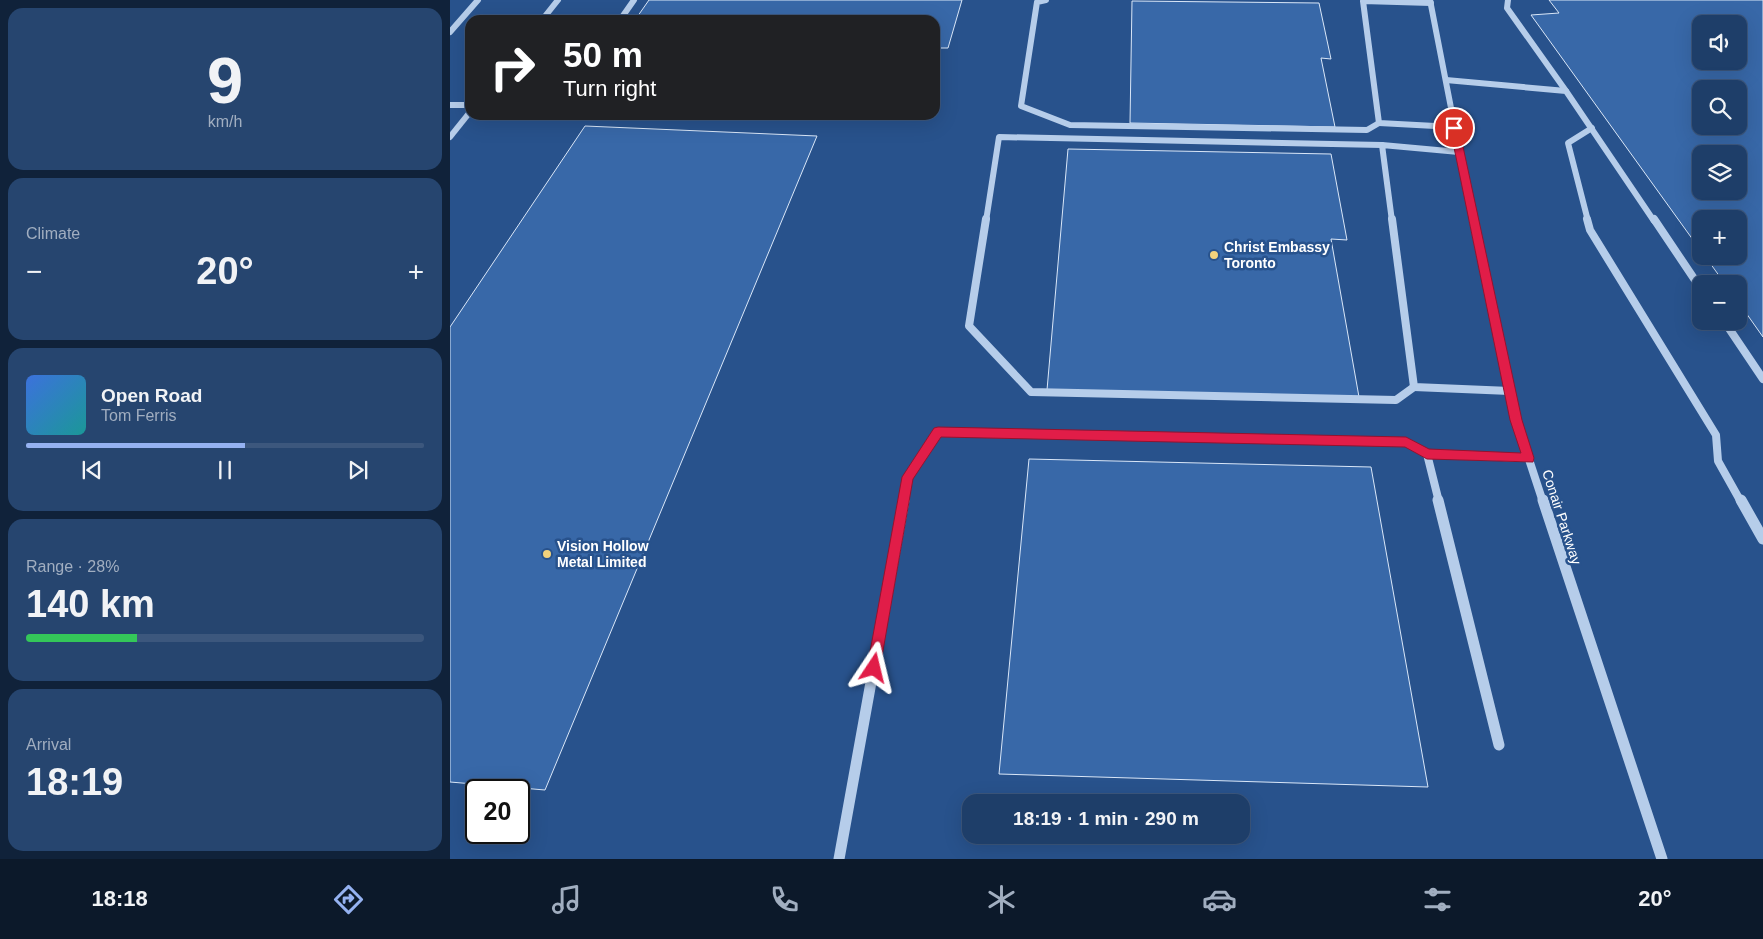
<!DOCTYPE html>
<html lang="en">
<head>
<meta charset="utf-8">
<style>
	:root { --surface:#1e3e69; --page:#26456f; --text:#f1f3f6; --muted:#a1aec0; --line:#3c577d; --accent:#95b2f1 }
	body { margin:0; font-family:Helvetica,sans-serif; background:var(--page); color:var(--text); height:100vh; display:flex; flex-direction:column; font-size:19px; white-space:nowrap }
	* { box-sizing:border-box; margin:0 }
	p { font-size:16px; color:var(--muted) }
	.icon { flex:none; width:28px; height:28px; fill:none; stroke:currentColor; stroke-width:2; stroke-linecap:round; stroke-linejoin:round }
	.map { position:relative; flex:1; overflow:hidden }
	.side { display:flex; flex-direction:column; gap:8px; padding:8px; background:#10223a; width:450px }
	.side>* { flex:none }
	.top-card { position:absolute; left:15px; top:15px; width:475px; height:105px; border-radius:15px; box-shadow:0 5px 20px #0002,0 0 0 1px var(--line); background:#202124; color:#fff; overflow:hidden }
	.controls { position:absolute; left:1242px; top:15px; display:grid; gap:10px }
	.controls a { display:grid; place-items:center; width:55px; height:55px; border-radius:10px; background:var(--surface); box-shadow:0 5px 20px #0002,0 0 0 1px var(--line); font-size:25px }
	.speed { position:absolute; left:15px; top:779px; display:flex; gap:10px; font-size:25px; font-weight:700; text-align:center }
	.speed>* { display:grid; place-content:center; width:65px; height:65px; border-radius:50%; background:var(--surface); box-shadow:0 5px 20px #0002,0 0 0 1px var(--line); line-height:1 }
	.speed .limit { border:2px solid #111; border-radius:8px; background:#fff; color:#111 }
	.pin { position:absolute; display:grid; place-items:center; width:42px; height:42px; color:#fff; margin:-21px; border:2px solid #fff; border-radius:50%; box-shadow:0 1px 5px #0007 }
	.me { position:absolute; width:55px; margin:-28px; rotate:10deg; stroke-linejoin:round; filter:drop-shadow(0 0 4px #0008) }
	.turn { display:flex; align-items:center; gap:18px; height:105px; padding:0 15px; font-size:22px }
	.turn .icon { width:65px; height:65px; stroke-width:2.5 }
	.turn b { display:block; font-size:35px; line-height:42px }
	.big { font-size:38px; font-weight:700; line-height:1.1 }
	.side .tile { flex:1; display:flex; flex-direction:column; justify-content:center; gap:8px; min-width:0; padding:0 18px; border-radius:15px; background:var(--page) }
	.side .dial { align-items:center; gap:0 }
	.dial b { font-size:65px; line-height:1 }
	.song { display:flex; align-items:center; gap:15px }
	.cover { width:60px; height:60px; border-radius:8px; background:linear-gradient(135deg,hsl(220 70% 55%),hsl(180 70% 35%)) }
	.played { height:5px; border-radius:2px; background:linear-gradient(90deg,var(--accent) 55%,var(--line) 55%) }
	.keys { display:flex; justify-content:space-around; direction:ltr }
	.heat { display:flex; justify-content:space-between; align-items:center; font-size:28px; direction:ltr }
	.charge { height:8px; border-radius:4px; background:linear-gradient(90deg,#34c759 28%,var(--line) 0) }
	.trip { position:absolute; left:512px; top:794px; width:288px; height:50px; border-radius:15px; background:var(--surface); box-shadow:0 5px 20px #0002,0 0 0 1px var(--line); font-weight:700; line-height:50px; text-align:center }
	.dock { display:flex; height:80px; justify-content:space-around; align-items:center; background:#0c192a; color:var(--muted) }
	.dock .icon { width:35px; height:35px }
	.dock .selected { color:var(--accent) }
	.dock b { font-size:22px; color:var(--text) }
	main { display:flex; flex:1; min-height:0 }
	.map>svg:first-child { display:block }
	.building { fill:#3868a8; stroke:#dae7f8; fill-rule:evenodd }
	.lines { fill:none; stroke-linecap:round; stroke-linejoin:round }
	.minor-far2 { stroke:#b6cdea; stroke-width:6 }
	.minor-far1 { stroke:#b6cdea; stroke-width:8 }
	.minor { stroke:#b6cdea; stroke-width:11 }
	.route { fill:#e11d48; stroke:#92132f }
	.poi-dot { fill:#f2d27c; stroke:#28528c; stroke-width:2 }
	.labels { text-anchor:middle; dominant-baseline:central; stroke-width:5; stroke-linejoin:round; paint-order:stroke }
	.poi-label { font-size:14px; font-weight:bold; fill:#fff; stroke:#28528c; text-anchor:start }
	.street-label { font-size:14px; fill:#fff; stroke:#28528c }
</style>
</head>
<body>
<main>
<section class="side">
<div class="tile dial"><b>9</b><p>km/h</p></div>
<div class="tile"><p>Climate</p>
<div class="heat"><a>−</a><b class="big">20°</b><a>+</a></div>
</div>
<div class="tile">
<div class="song"><i class="cover"></i><div><b>Open Road</b><p>Tom Ferris</p></div></div>
<div class="played"></div>
<div class="keys"><svg class="icon" aria-label="previous" viewBox="0 0 24 24"><path d="M18 5L8 12l10 7zM5 5v14"/></svg><svg class="icon" aria-label="pause" viewBox="0 0 24 24"><path d="M8 5v14M16 5v14"/></svg><svg class="icon" aria-label="next" viewBox="0 0 24 24"><path d="M6 5l10 7-10 7zM19 5v14"/></svg></div>
</div>
<div class="tile"><p>Range · 28%</p><b class="big">140 km</b><div class="charge"></div></div>
<div class="tile"><p>Arrival</p><b class="big">18:19</b></div>
</section>
<div class="map">
<svg width="1313" height="859" viewBox="0 0 1313 859">
	<rect width="100%" height="100%" fill="#28528c"/>
	<g class="building">
		<polygon points="199,0 512,0 498,48 485,48 485,20 185,20"/>
		<path d="M 1099,0 L 1313,0 L 1313,337 L 1289,303 L 1289,284 L 1275,284 L 1255,256 L 1289,256 L 1289,219 L 1251,219 L 1251,251 L 1081,15 L 1109,13 ZM 1251,24 L 1289,24 L 1289,61 L 1251,61 ZM 1251,89 L 1289,89 L 1289,126 L 1251,126 ZM 1251,154 L 1289,154 L 1289,191 L 1251,191 Z"/>
		<polygon points="682,1 869,3 881,59 871,58 885,127 680,123"/>
		<polygon points="135,126 367,136 95,790 0,782 0,327"/>
		<polygon points="618,149 881,154 897,240 881,239 909,397 597,390"/>
		<polygon points="579,459 921,467 978,787 549,774"/>
	</g>
	<g class="lines">
		<g class="minor-far2">
			<polyline points="596,0 587,2 571,106 620,125 917,130 929,123"/>
			<polyline points="980,0 1023,221"/>
			<polyline points="1058,0 1057,8 1116,91"/>
			<polyline points="981,3 913,1 929,123 1004,127"/>
			<polyline points="92,20 108,0"/>
			<polyline points="170,20 184,0"/>
			<polyline points="0,32 28,0"/>
			<polyline points="996,80 1116,91 1204,221"/>
			<polyline points="0,105 20,105"/>
			<polyline points="0,137 20,112"/>
			<polyline points="536,221 549,137 932,145"/>
			<polyline points="942,221 932,145 1009,152"/>
			<polyline points="1138,221 1118,143 1142,128"/>
		</g>
		<g class="minor-far1">
			<polyline points="536,219 519,326 581,392 946,400 964,387"/>
			<polyline points="942,219 964,387 1060,391"/>
			<polyline points="1023,219 1066,420 1093,502"/>
			<polyline points="1137,219 1140,230 1266,435 1268,461 1291,502"/>
			<polyline points="1204,219 1251,289"/>
			<polyline points="1274,321 1313,379"/>
			<polyline points="454,502 458,477 488,432 956,442 977,454"/>
			<polyline points="989,502 977,454 1079,458"/>
		</g>
		<g class="minor">
			<polyline points="988,500 1049,745"/>
			<polyline points="1093,500 1212,859"/>
			<polyline points="1291,500 1313,539"/>
			<polyline points="389,859 454,500"/>
		</g>
	</g>
	<polygon class="route" points="1004,125 1009,128 1072,420 1084,458 1083,462 977,459 955,447 491,437 463,479 430,668 428,673 424,675 419,673 417,668 452,477 484,428 488,427 956,437 979,449 1071,453 1060,420 1000,128"/>
	<g class="poi-dot">
		<circle cx="764" cy="255" r="5"/>
		<circle cx="97" cy="554" r="5"/>
	</g>
	<g class="labels">
		<g class="poi-label">
			<text x="774" y="247">Christ Embassy<tspan x="774" dy="16">Toronto</tspan></text>
			<text x="107" y="546">Vision Hollow<tspan x="107" dy="16">Metal Limited</tspan></text>
		</g>
		<g class="street-label">
			<text transform="translate(1112 517) rotate(72)">Conair Parkway</text>
		</g>
	</g>
</svg>
<div class="controls">
<a><svg class="icon" aria-label="sound" viewBox="0 0 24 24"><path d="M4 9h4l5-4v14l-5-4H4zM17 9q2 3 0 6"/></svg></a>
<a><svg class="icon" aria-label="search" viewBox="0 0 24 24"><circle cx="10" cy="10" r="6"/><path d="M15 15l6 6"/></svg></a>
<a><svg class="icon" aria-label="layers" viewBox="0 0 24 24"><path d="M12 4l9 5-9 5-9-5zM3 14l9 5 9-5"/></svg></a>
<a>+</a>
<a>−</a>
</div>
<div class="speed"><div class="limit">20</div></div>
<div class="pin" style="left:1004px;top:128px;background:#d93025"><svg class="icon" aria-label="arrive" viewBox="0 0 24 24"><path d="M6 21V4h12l-3 4 3 4H6"/></svg></div>
<svg class="me" style="left:424px;top:668px" viewBox="-20 -20 40 40"><path d="M0-17L14 15 0 8-14 15z" fill="#e11d48" stroke="#fff" stroke-width="4"/></svg>
<div class="trip">18:19 · 1 min · 290 m</div>
<div class="top-card">
<div class="turn"><svg class="icon" aria-label="right" viewBox="0 0 24 24"><path d="M7 20v-9h11M14 6l5 5-5 5"/></svg><div><b>50 m</b>Turn right</div></div>
</div>
</div>
</main>
<nav class="dock">
<b>18:18</b>
<svg class="icon selected" aria-label="directions" viewBox="0 0 24 24"><path d="M12 3l9 9-9 9-9-9zM9 14v-3h6M13 9l2 2-2 2"/></svg>
<svg class="icon" aria-label="music" viewBox="0 0 24 24"><path d="M9 18V5l10-2v13"/><circle cx="6" cy="18" r="3"/><circle cx="16" cy="16" r="3"/></svg>
<svg class="icon" aria-label="phone" viewBox="0 0 24 24"><path d="M5 4h4l2 5-3 2q2 4 5 5l2-3 5 2v4C11 20 4 13 5 4z"/></svg>
<svg class="icon" aria-label="climate" viewBox="0 0 24 24"><path d="M12 3v18M4 7l16 10M4 17L20 7"/></svg>
<svg class="icon" aria-label="car" viewBox="0 0 24 24"><path d="M5 17H2v-5l4-1 3-4h7l3 4 3 1v5h-3M9 17h6M6 11h13"/><circle cx="7" cy="17" r="2"/><circle cx="17" cy="17" r="2"/></svg>
<svg class="icon" aria-label="filters" viewBox="0 0 24 24"><path d="M4 7h16M4 17h16"/><circle cx="9" cy="7" r="2"/><circle cx="15" cy="17" r="2"/></svg>
<b>20°</b>
</nav>
</body>
</html>
